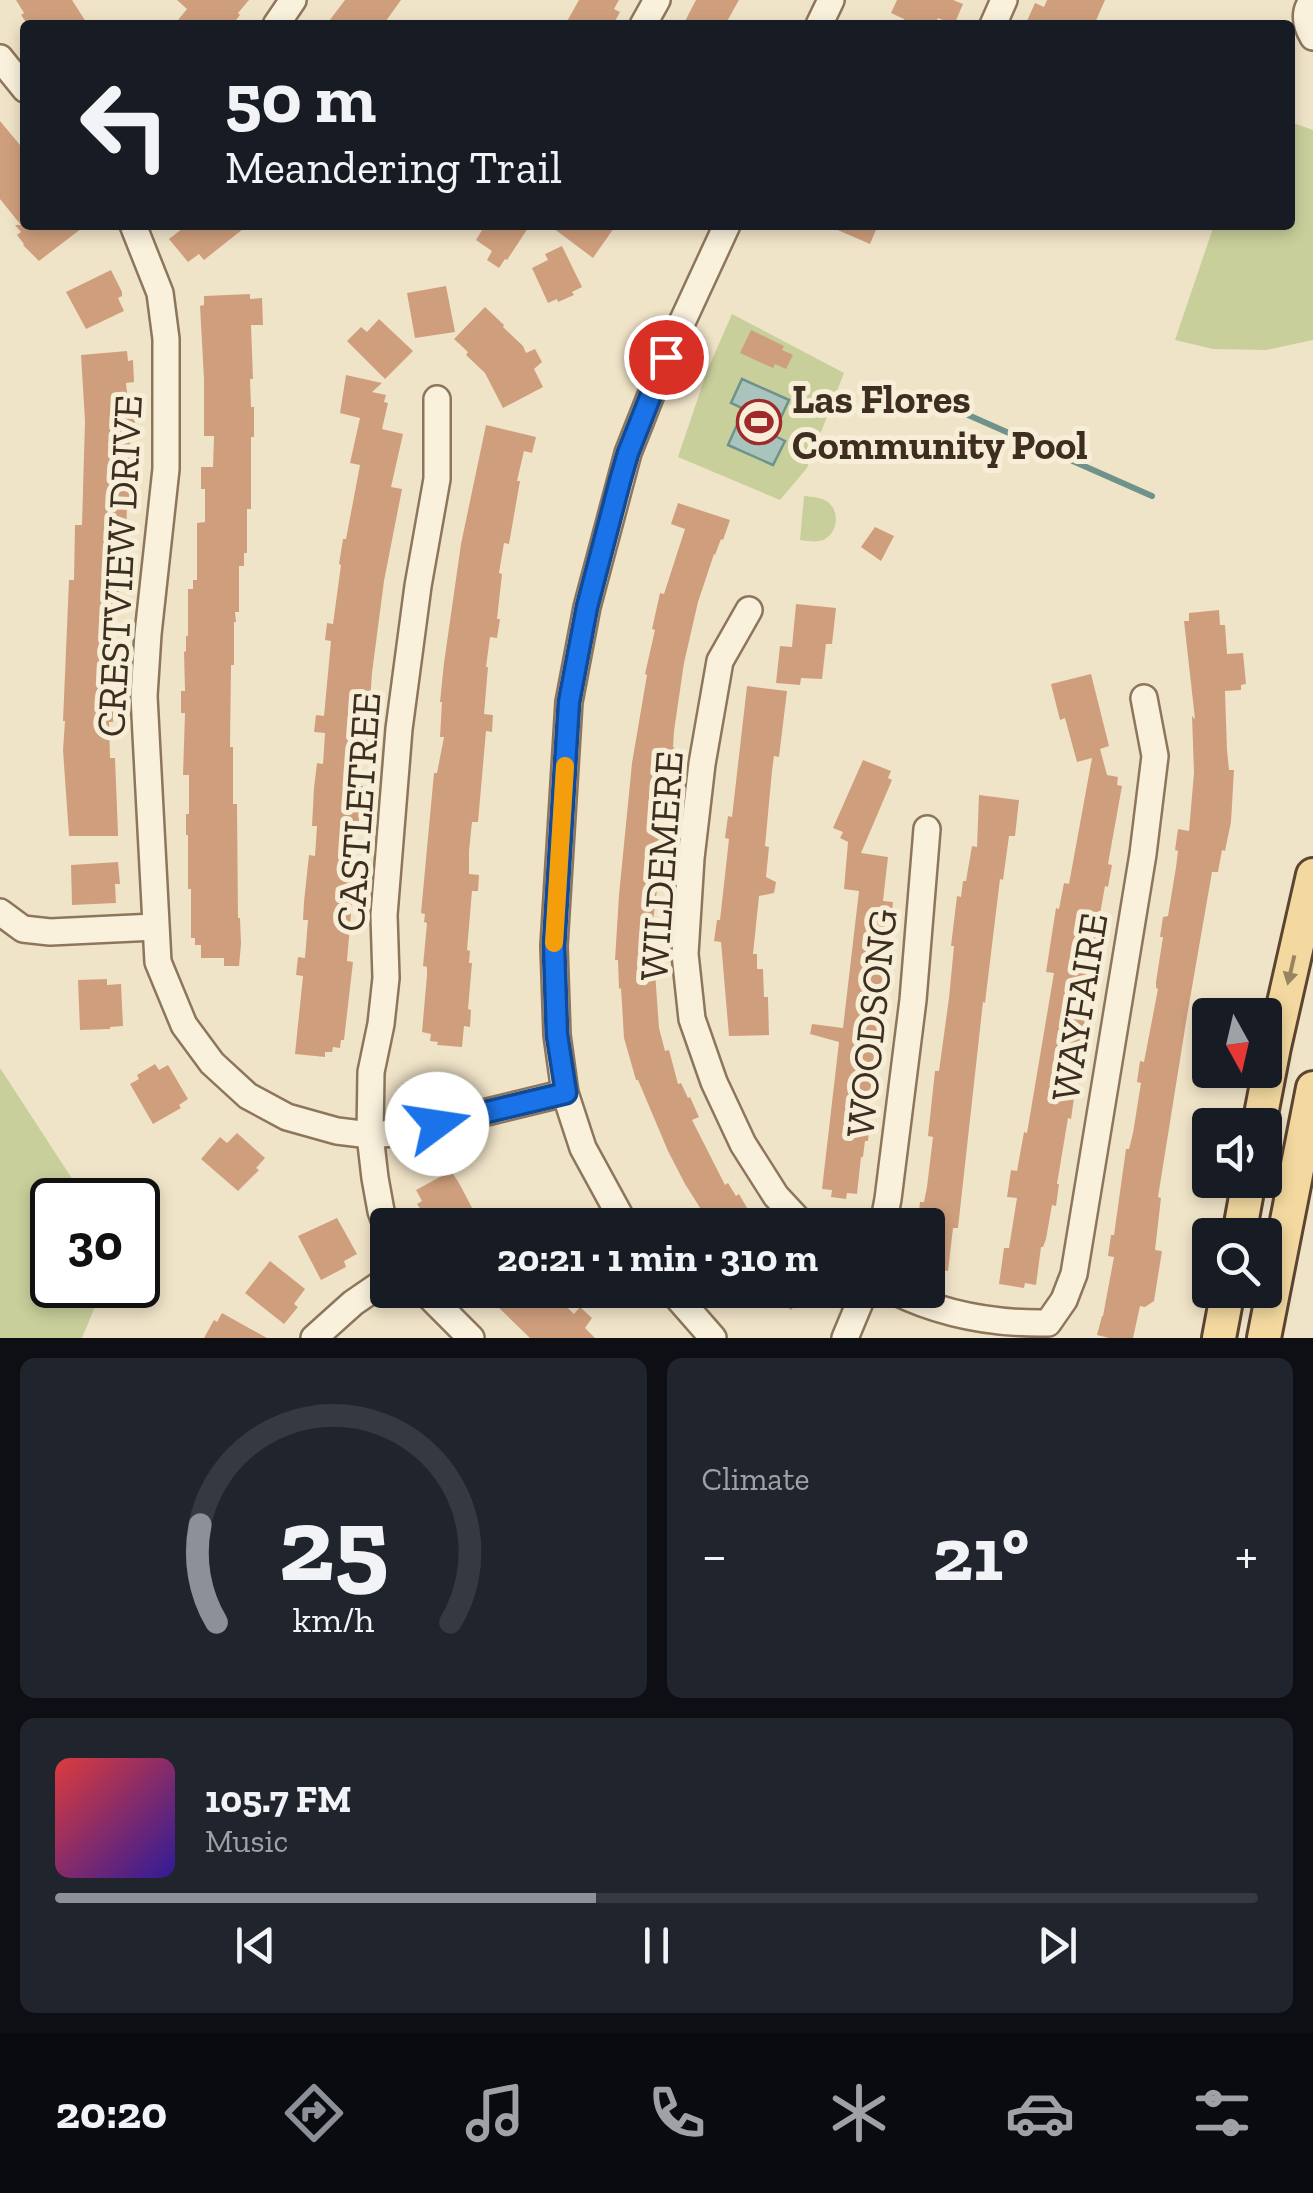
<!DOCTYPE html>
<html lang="en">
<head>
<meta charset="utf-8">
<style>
	:root { --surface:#171b24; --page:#20242c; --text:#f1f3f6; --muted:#9ea1a6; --line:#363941; --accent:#8c9099 }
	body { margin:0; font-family:"Zilla Slab",serif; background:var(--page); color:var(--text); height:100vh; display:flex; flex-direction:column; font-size:38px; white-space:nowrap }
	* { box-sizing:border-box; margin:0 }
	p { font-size:32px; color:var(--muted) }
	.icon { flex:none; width:55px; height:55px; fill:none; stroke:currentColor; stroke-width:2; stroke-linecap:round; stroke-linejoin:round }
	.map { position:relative; height:1338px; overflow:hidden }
	.details { display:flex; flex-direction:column; gap:20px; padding:20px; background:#0d0f14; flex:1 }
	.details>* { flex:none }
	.guide { position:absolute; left:20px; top:20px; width:1275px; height:210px; border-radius:10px; box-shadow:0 5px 15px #0003; background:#171b24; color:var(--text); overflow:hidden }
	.needle { width:65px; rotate:172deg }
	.buttons { position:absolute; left:1192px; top:998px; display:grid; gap:20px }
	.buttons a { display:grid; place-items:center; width:90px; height:90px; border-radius:10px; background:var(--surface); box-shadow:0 5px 15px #0003; font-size:50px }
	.speed { position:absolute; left:30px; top:1178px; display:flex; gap:20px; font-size:50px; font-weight:700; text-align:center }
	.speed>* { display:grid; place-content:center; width:130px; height:130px; border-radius:50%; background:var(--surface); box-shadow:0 5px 15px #0003; line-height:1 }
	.speed .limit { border:5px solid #111; border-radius:15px; background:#fff; color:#111 }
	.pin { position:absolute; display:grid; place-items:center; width:85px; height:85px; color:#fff; margin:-42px; border:5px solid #fff; border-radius:50%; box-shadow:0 2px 10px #0007 }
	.me { position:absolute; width:110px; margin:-55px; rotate:76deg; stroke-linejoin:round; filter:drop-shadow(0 0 8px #0008) }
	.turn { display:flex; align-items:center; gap:35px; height:210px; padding:0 40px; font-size:45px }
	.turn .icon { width:130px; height:130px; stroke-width:2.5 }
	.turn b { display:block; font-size:70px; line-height:85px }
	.big { font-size:75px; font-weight:700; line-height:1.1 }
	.details .tile { flex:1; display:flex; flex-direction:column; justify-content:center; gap:15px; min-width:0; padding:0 35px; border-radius:15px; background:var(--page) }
	.details .dial { align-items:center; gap:0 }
	.dial svg { height:260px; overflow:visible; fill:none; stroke:var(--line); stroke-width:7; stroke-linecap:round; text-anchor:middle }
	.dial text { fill:var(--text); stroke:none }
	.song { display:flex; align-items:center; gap:30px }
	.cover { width:120px; height:120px; border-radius:15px; background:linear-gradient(135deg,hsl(0 70% 55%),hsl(250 70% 35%)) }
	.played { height:10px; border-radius:5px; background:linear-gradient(90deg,var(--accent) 45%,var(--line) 45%) }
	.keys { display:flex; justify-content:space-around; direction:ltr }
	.heat { display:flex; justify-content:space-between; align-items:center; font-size:55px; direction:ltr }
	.details .tiles { flex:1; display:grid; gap:20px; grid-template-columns:1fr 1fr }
	.tile:last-child { grid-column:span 2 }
	.trip { position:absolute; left:370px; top:1208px; width:575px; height:100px; border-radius:10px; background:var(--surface); box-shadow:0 5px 15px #0003; font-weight:700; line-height:100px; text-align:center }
	.dock { display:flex; height:160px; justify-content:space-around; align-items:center; background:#090b0e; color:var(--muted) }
	.dock .icon { width:70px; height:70px }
	.dock .selected { color:var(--accent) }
	.dock b { font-size:45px; color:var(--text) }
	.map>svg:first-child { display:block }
	.green { fill:#c9cf9b }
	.water { fill:#a9c4bc; stroke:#6f938a; stroke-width:2.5 }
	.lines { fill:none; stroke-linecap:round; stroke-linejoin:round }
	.stream { stroke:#6f938a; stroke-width:6 }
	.building { fill:#cf9f7d }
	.minor-casing { stroke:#8d765c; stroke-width:30 }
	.major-casing { stroke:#5b4430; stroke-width:38 }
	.minor { stroke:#faf1dc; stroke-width:25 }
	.major { stroke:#f3d9a0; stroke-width:32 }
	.oneway { fill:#988460 }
	.route-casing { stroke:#114b97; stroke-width:25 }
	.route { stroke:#1a73e8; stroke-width:18 }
	.slow { stroke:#f59e0b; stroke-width:18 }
	.labels { text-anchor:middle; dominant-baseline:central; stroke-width:10; stroke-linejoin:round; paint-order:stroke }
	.poi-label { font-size:40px; font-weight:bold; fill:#3d2e20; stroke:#f7eed8; text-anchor:start }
	.street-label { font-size:40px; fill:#3d2e20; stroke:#f7eed8 }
</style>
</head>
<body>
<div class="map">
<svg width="1313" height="1338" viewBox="0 0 1313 1338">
	<rect width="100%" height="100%" fill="#f0e4c8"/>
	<g class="green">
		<polygon points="1290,122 1313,130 1313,340 1266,350 1213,349 1175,340 1214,225 1290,225"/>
		<polygon points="732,314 844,373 807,468 780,500 678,457 707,371"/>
		<path d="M 804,496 C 812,497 821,497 828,502 C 840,512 838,531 825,539 C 818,543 809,541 800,540 Z"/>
		<polygon points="0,1068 86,1200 52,1200 52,1285 104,1285 82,1338 0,1338"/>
	</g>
	<polygon class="water" points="742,379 789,400 773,435 785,441 773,465 728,445 744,409 731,403"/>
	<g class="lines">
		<polyline class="stream" points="916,392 1152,496"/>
	</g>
	<g class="building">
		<polygon points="16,0 72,0 88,25 28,25 21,15 24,13"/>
		<polygon points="177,0 249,0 238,13 240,15 232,25 174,25 187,9"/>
		<polygon points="345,0 401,0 383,25 326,25"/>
		<polygon points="579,0 619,0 614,9 620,12 613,25 565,25"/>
		<polygon points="696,0 739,0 725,25 683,25"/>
		<polygon points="897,0 953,0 963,4 954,25 938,18 935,25 902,25 904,19 891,13"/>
		<polygon points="1047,0 1105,0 1094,25 1036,25 1027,21 1035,3 1044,7"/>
		<polygon points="0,121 25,151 25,225 86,225 39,261 23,245 24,244 17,235 21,232 15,225 21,225 0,199"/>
		<polygon points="187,225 248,225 204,260 199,254 188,262 169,239"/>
		<polygon points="485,225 530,225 507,260 505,259 499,268 487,260 492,251 476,240"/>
		<polygon points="549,225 616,225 593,258"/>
		<polygon points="826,225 878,225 870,244"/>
		<polygon points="562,246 582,287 572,292 574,295 558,302 557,299 548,303 532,268 548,260 545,254"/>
		<polygon points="111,270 122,292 122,296 118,298 124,311 86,329 66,292"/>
		<polygon points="446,286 455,332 415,338 407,293"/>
		<polygon points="250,294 250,299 262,298 263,325 251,325 253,379 250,379 251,407 254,407 254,437 251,437 251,509 247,509 247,553 244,553 244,566 239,566 239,612 235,612 236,622 234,622 234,665 231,665 230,747 233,747 233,804 237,804 238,918 240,918 241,944 239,966 224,966 224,958 201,958 201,945 195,945 195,938 191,938 191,889 188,889 188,835 186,835 186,814 189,814 189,775 183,775 185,713 181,713 181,691 185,691 184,652 186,651 186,636 188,636 188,589 193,589 193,580 197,580 197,523 205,522 205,489 201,489 201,467 213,467 214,436 204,436 204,379 200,306 204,305 204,296"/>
		<polygon points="485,307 504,325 503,327 523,346 526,353 535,349 542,362 534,369 543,387 503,408 485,373 466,355 468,352 454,339"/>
		<polygon points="379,319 413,351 385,379 347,341 361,327 367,332"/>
		<polygon points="751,330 784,346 782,350 793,355 786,369 775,364 773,368 740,353"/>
		<polygon points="127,351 128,361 133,360 134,382 126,383 129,412 135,412 135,435 130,435 129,469 132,469 132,490 130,490 129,498 127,498 126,558 120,558 118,610 116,610 114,659 110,659 109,692 113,692 113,722 109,722 110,758 115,758 118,833 118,836 69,836 63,750 65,721 63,721 69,580 74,580 75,525 82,525 85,421 81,355"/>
		<polygon points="346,375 382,383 372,392 386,395 384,402 388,403 382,429 403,434 391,487 402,489 384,581 372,673 367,747 358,746 355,777 360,778 359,786 363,786 358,827 354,827 353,840 348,840 345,869 352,870 351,878 354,878 347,961 353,962 344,1040 341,1040 340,1048 333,1047 332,1052 325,1052 325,1057 295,1054 303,976 296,975 298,957 305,958 308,920 303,920 304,902 309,855 315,856 317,826 312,826 314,788 317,763 323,764 325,733 314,732 316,715 324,716 331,641 325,640 327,623 333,624 341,565 339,564 343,539 346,539 360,465 350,463 360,418 340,413"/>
		<polygon points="486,425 536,437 532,453 524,451 517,481 520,481 509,544 504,543 499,573 502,574 497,619 500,619 497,638 490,637 486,667 488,667 484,714 493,715 492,732 486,731 478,822 472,822 469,851 469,874 479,875 478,891 472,891 467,950 470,951 469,963 472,963 468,1009 471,1010 470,1027 464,1026 462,1047 437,1045 438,1042 430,1041 431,1034 422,1032 427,975 427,967 423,966 427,923 424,922 425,914 421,913 434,773 437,773 444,737 440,737 442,702 440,702 444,663 461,544"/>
		<polygon points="678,503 730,520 723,540 721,539 715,555 714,554 698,602 684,663 674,731 673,747 675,748 673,769 668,768 663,818 662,834 665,835 661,884 658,883 648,958 654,958 659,1028 665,1051 669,1050 678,1084 681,1083 688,1098 690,1097 699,1117 692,1120 725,1185 728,1183 736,1196 739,1194 750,1213 730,1225 711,1225 685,1184 668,1151 638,1080 636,1080 624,1038 621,988 619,989 618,960 615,960 619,895 632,763 647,675 645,674 655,630 652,629 660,593 664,594 685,529 671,524"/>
		<polygon points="875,527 894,536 881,561 861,547"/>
		<polygon points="796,604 836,608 832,644 826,644 822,679 801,678 800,685 776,683 780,646 792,647"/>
		<polygon points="1219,610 1220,625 1225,625 1227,654 1243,653 1246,684 1241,685 1241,690 1225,691 1227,750 1229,770 1234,770 1231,822 1225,851 1222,850 1218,872 1212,872 1187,1016 1158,1197 1161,1198 1155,1250 1162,1251 1154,1301 1145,1307 1140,1306 1133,1338 1109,1338 1097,1335 1102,1316 1103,1316 1114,1257 1108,1256 1111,1235 1114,1235 1126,1149 1129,1149 1133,1133 1141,1083 1137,1082 1140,1061 1144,1062 1158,989 1156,988 1156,982 1163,937 1160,937 1163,917 1168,916 1176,867 1178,851 1175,850 1178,829 1189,831 1194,773 1192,716 1195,719 1184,621 1189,621 1189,613"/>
		<polygon points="1091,674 1109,746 1100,749 1107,775 1118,777 1117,785 1122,786 1108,864 1112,865 1108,887 1105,886 1096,937 1087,995 1088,995 1086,1011 1088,1011 1085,1032 1081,1031 1073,1081 1071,1097 1074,1098 1071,1119 1068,1118 1057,1184 1059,1184 1056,1206 1052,1205 1046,1239 1043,1247 1041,1247 1036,1285 1025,1283 1024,1288 999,1284 1004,1248 1009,1248 1017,1198 1007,1197 1011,1170 1017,1171 1024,1132 1027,1133 1054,973 1046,972 1056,908 1059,909 1064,883 1069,884 1092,758 1077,762 1065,718 1060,720 1051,684"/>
		<polygon points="747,686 787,691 779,757 774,756 772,771 765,846 769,847 766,877 776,882 775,888 774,893 759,896 753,954 757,954 757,969 763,969 764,997 768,997 769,1035 729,1036 721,942 714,941 717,920 720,920 729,839 725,838 728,816 732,817"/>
		<polygon points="863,760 891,771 888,778 892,780 861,853 888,857 883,901 893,902 888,945 892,945 889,967 886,967 884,982 878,1054 874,1054 871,1085 867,1119 870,1119 868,1141 865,1141 863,1157 861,1157 857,1194 847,1193 846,1199 831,1197 832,1190 822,1189 839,1042 810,1034 812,1024 843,1028 859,891 844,889 848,842 840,838 843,832 833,828"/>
		<polygon points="979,795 1019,800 1015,836 1009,836 1003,880 1000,879 985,1003 983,1002 958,1228 953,1228 948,1271 928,1268 928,1224 918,1223 920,1202 924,1202 927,1187 933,1137 928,1136 935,1071 939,1071 949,998 954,946 951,946 957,896 961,897 963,881 966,881 972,846 977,847"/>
		<polygon points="118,862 120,884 115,884 116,903 72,905 71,865"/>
		<polygon points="107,979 107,985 121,984 123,1026 110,1027 110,1029 80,1030 78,980"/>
		<polygon points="155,1064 159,1070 168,1065 188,1099 179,1105 181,1108 153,1124 130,1084 139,1079 137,1075"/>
		<polygon points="237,1133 265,1158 256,1168 259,1170 238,1191 201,1159 220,1137 227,1143"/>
		<polygon points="451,1171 459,1183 481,1225 424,1225 417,1211 421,1210 417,1204 422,1201 416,1190"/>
		<polygon points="337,1218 357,1254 344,1261 346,1267 321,1280 298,1236"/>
		<polygon points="270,1261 305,1289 294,1304 298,1307 284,1324 245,1293"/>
		<polygon points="486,1290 549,1290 574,1314 580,1307 592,1318 585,1328 595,1338 530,1338 497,1306 500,1303"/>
		<polygon points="768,1290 809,1290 791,1310"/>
		<polygon points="222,1313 267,1338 204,1338 214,1320 217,1322"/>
	</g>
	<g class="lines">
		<defs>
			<g id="minor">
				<path d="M 1313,0 C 1303,12 1306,25 1313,37"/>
				<polyline points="276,25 293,0"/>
				<polyline points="643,25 657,0"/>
				<polyline points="819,25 831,0"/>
				<polyline points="993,25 1004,0"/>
				<polyline points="0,58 25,89"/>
				<polyline points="133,225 160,293 166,339 166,469 148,634 144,696 158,962 184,1025 212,1063 248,1096 287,1117 337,1131 370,1135 405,1132 565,1093"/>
				<polyline points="749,610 720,661 702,764 691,858 685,954 692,1019 714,1082 743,1144 776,1196 803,1225"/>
				<polyline points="0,912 23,929 50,932 155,927"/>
				<polyline points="625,1225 583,1148 565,1093 557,1035 554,946 569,702 587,607 628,453 666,357 727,225"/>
				<polyline points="883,1225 888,1199 913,1000 927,829"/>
				<polyline points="388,1231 381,1211 375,1178 370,1135 371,1072 381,1024 386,978 384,915 399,729 418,586 437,479 437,399"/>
				<polyline points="423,1290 471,1338"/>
				<polyline points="671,1290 713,1338"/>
				<path d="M 892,1290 C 940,1314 995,1324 1048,1323 L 1064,1300 L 1074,1274 L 1143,854 L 1155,756 L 1144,698"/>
				<polyline points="314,1338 353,1303 388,1279"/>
				<polyline points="845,1338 865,1290"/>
			</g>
			<g id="major">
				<polyline points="1259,1125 1274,1047 1313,875"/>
				<polyline points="1239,1235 1249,1180"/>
				<polyline points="1219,1338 1228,1290"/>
				<polyline points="1264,1338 1313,1088"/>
			</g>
		</defs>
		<use href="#minor" class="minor-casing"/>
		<use href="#major" class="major-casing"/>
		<use href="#minor" class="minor"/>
		<use href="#major" class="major"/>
	</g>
	<defs><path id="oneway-solid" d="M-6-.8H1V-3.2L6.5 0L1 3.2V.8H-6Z" transform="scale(2.5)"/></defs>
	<use class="oneway" href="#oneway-solid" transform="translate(1291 970) rotate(103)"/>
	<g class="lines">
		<defs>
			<polyline id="route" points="437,1124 566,1093 557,1035 554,946 569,702 587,607 620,481 628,453 666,357"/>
		</defs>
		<use href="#route" class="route-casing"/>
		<use href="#route" class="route"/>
		<polyline class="slow" points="554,943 565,766"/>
	</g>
	<defs>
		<symbol id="stadium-ring" viewBox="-11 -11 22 22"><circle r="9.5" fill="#f7eed8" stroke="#9e2a2b" stroke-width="1.5"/><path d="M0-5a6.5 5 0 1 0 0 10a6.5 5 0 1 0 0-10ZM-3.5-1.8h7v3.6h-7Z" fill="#9e2a2b"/></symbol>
	</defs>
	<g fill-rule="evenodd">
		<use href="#stadium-ring" x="734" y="397" width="50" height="50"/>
	</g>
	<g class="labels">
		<g class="poi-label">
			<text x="792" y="399">Las Flores<tspan x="792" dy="46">Community Pool</tspan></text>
		</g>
		<g class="street-label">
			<text transform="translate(119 566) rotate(-87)">CRESTVIEW DRIVE</text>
			<text transform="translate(358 812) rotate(-86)">CASTLETREE</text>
			<text transform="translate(661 866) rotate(-86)">WILDEMERE</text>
			<text transform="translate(1079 1007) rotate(-81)">WAYFAIRE</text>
			<text transform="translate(871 1023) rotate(-84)">WOODSONG</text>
		</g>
	</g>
</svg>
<div class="buttons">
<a><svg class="needle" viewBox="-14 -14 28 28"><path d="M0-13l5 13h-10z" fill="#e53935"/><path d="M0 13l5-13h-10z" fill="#9ea1a6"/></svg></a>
<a><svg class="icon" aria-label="sound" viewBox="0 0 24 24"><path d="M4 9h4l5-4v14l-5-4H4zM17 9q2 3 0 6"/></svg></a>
<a><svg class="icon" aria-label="search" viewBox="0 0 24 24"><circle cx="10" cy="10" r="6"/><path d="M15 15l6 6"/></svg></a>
</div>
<div class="speed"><div class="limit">30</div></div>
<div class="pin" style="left:666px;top:357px;background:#d93025"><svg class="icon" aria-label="arrive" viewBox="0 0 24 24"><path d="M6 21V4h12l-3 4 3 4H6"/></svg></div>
<svg class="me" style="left:437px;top:1124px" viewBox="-20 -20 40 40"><circle r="19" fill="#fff"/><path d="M0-13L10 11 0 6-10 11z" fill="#1a73e8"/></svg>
<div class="trip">20:21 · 1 min · 310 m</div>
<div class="guide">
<div class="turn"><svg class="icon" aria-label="left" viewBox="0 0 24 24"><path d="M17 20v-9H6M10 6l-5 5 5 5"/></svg><div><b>50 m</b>Meandering Trail</div></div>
</div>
</div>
<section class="details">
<div class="tiles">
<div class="tile dial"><svg viewBox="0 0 100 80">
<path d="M14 69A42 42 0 1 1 86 69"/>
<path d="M14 69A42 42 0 0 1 9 39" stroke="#8c9099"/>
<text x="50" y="56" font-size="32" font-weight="700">25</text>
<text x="50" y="72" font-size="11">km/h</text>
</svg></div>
<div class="tile"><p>Climate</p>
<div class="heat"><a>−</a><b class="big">21°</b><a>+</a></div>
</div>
<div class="tile">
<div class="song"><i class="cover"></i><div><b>105.7 FM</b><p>Music</p></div></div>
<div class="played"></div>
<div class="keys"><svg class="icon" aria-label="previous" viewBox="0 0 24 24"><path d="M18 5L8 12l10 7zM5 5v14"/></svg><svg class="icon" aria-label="pause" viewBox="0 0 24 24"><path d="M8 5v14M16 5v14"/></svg><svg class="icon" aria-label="next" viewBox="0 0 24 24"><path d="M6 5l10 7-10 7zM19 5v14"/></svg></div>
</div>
</div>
</section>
<nav class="dock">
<b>20:20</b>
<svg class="icon selected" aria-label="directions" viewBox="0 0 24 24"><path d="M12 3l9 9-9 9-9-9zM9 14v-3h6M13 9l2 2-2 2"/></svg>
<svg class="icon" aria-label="music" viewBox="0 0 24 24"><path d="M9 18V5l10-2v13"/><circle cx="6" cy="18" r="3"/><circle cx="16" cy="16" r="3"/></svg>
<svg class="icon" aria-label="phone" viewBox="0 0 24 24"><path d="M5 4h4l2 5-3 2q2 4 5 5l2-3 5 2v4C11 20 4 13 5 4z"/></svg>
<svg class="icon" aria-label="climate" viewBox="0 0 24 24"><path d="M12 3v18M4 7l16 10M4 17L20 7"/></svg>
<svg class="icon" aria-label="car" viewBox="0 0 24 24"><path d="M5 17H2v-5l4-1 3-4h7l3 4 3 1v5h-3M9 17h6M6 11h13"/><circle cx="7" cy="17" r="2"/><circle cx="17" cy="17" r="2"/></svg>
<svg class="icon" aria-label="filters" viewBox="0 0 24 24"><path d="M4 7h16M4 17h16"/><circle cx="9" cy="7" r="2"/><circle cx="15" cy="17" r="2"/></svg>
</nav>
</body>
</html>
